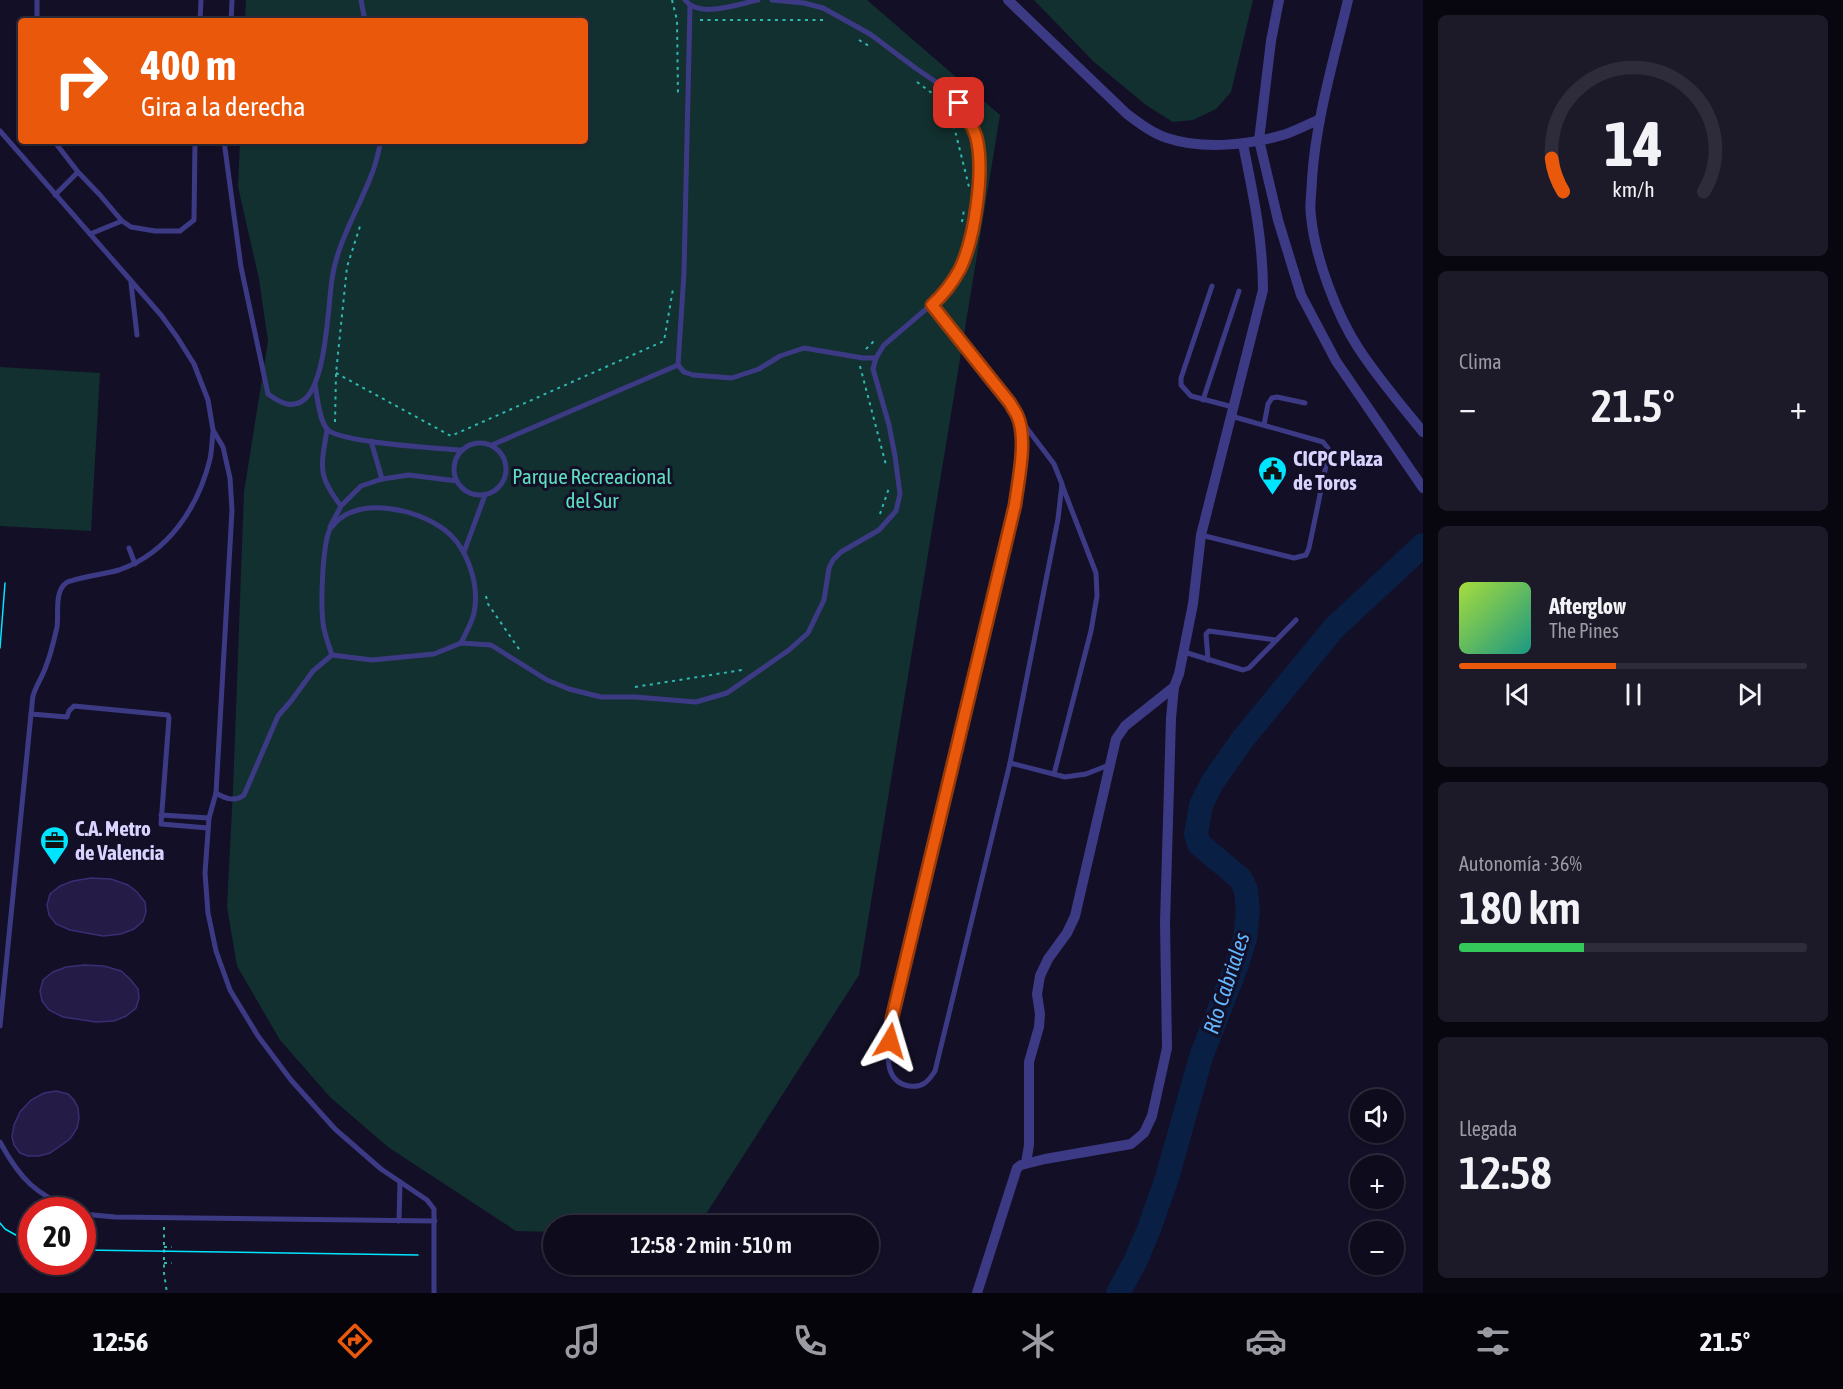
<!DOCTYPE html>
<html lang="es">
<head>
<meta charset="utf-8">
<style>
	:root { --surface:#0e0b1c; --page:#1c1929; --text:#f1f3f6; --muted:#9b9ba3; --line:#2e2b3b; --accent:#ea580c }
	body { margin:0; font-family:"Asap Condensed",sans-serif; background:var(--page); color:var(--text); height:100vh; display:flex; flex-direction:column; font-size:22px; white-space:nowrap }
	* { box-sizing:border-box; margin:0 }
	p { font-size:20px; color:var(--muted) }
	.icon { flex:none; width:33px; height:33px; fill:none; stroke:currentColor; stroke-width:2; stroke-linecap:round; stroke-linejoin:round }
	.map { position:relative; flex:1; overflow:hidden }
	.drawer { display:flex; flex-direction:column; gap:15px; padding:15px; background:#08060f; width:420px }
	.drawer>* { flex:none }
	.hud { position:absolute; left:18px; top:18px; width:570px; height:126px; border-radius:6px; box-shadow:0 2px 4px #0004,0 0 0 2px var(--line); background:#ea580c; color:#fff; overflow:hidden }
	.controls { position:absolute; left:1350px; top:1089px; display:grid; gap:12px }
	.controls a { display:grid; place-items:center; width:54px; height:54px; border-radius:50%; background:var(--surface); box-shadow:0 2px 4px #0004,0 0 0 2px var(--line); font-size:30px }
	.speed { position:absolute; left:18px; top:1197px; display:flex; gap:12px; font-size:30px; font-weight:700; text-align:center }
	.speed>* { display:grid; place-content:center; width:78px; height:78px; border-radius:50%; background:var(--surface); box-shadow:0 2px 4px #0004,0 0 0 2px var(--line); line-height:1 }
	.speed .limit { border:9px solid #d22; background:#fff; color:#111 }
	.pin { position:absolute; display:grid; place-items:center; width:51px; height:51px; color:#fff; margin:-26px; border-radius:12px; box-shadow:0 3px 9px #0006 }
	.me { position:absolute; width:66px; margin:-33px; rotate:7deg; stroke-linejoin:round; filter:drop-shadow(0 0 4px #0008) }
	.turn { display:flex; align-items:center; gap:21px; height:126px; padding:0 24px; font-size:27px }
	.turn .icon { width:78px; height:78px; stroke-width:2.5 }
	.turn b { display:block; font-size:42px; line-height:51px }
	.big { font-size:45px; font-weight:600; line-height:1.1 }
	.drawer .card { flex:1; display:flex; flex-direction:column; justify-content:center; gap:9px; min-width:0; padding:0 21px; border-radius:9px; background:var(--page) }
	.drawer .dial { align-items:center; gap:0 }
	.dial svg { height:156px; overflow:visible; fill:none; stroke:var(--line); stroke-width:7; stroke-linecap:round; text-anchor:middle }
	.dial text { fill:var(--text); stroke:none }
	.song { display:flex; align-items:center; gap:18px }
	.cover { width:72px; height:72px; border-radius:9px; background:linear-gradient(135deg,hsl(80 70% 55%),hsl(170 70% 35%)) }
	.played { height:6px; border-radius:3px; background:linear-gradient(90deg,var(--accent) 45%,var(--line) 45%) }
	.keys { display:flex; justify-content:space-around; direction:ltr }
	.heat { display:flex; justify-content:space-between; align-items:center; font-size:33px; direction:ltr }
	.charge { height:9px; border-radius:4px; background:linear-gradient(90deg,#34c759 36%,var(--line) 0) }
	.trip { position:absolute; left:543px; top:1215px; width:336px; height:60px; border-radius:30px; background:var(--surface); box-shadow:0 2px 4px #0004,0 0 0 2px var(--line); font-weight:600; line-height:60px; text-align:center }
	.tabs { display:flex; height:96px; justify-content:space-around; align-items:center; background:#06040b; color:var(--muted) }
	.tabs .icon { width:42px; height:42px }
	.tabs .selected { color:var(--accent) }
	.tabs b { font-size:27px; color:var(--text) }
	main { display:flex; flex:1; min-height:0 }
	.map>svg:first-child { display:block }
	.green { fill:#12302f }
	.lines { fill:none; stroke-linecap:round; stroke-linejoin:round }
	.river { stroke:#0a1f44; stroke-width:24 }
	.building { fill:#241b47; stroke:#3b2d73; stroke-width:1.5 }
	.path { stroke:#2fb8b0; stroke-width:2; stroke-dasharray:3 4.5; stroke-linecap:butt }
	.lane { stroke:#3d3a85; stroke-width:5 }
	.street { stroke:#3d3a85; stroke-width:10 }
	.tram { stroke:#00e5ff; stroke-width:1.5 }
	.route-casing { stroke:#983908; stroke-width:15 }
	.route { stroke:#ea580c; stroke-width:10 }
	.labels { text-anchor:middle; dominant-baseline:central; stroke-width:6; stroke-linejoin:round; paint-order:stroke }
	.poi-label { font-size:21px; font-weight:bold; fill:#d9d4ff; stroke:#130f26; text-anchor:start }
	.park-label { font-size:21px; fill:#5fe0c0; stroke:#130f26 }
	.water-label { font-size:22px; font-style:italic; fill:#62b6ff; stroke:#130f26 }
</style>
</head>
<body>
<main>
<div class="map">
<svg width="1423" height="1293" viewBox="0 0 1423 1293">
	<rect width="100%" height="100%" fill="#130f26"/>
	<g class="green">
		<polygon points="246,0 867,0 1000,115 859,975 699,1225 554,1226 553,1232 516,1231 388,1147 330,1097 280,1040 237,966 227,907 233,790 244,492 268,341 259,279 238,187 240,141 585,141 585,21 245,21"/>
		<polygon points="1034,0 1253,0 1231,92 1216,109 1193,120 1173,122 1146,105 1094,62"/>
		<polygon points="0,367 100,373 91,531 0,526"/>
	</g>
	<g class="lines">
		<polyline class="river" points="1118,1293 1135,1262 1149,1229 1167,1178 1201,1057 1236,967 1245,938 1248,911 1246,890 1241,879 1199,844 1196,834 1201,805 1212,783 1242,740 1334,628 1423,545"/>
	</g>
	<g class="building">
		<polygon points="91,878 111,879 128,885 137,892 145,902 146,912 143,921 134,929 121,934 103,936 70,930 56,924 49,915 47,905 50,894 60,886 73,881"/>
		<polygon points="84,965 104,966 121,971 130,979 138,989 139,998 136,1008 126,1016 114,1021 96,1022 63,1017 49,1010 42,1001 40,991 43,980 53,972 66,967"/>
		<polygon points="56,1091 68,1094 74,1100 78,1108 79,1118 77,1128 70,1139 50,1153 39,1156 28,1156 20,1153 14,1145 12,1137 14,1125 20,1112 31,1100 44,1093"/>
	</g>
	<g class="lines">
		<g class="path">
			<polyline points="672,0 677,20 678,95"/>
			<polyline points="700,20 826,20"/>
			<polyline points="859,40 869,46"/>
			<polyline points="917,82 949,106 969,187"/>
			<polyline points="962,222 964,210"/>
			<polyline points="866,349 876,339"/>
			<polyline points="860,366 886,465"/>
			<polyline points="336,373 451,436 664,341 673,289"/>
			<polyline points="335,422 336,373 347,267 361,223"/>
			<polyline points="880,514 889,488"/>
			<polyline points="486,596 488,604 521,652"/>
			<polyline points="635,687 742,670"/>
			<polyline points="164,1227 164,1273 167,1293"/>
			<polyline points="164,1247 172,1247"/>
			<polyline points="164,1263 172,1263"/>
		</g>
		<g class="lane">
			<polyline points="361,0 365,21"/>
			<path d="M 685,0 C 699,19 738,4 758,0"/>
			<polyline points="690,6 684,273 678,365 684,372 693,375 732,378 759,369 780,356 804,348 863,358 876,358"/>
			<polyline points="37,21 37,0"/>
			<polyline points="200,21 201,0"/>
			<polyline points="231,21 232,0"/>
			<polyline points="0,131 161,315 177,337 194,364 208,400 213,430 223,447 230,478 232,510 216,793 209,818 205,873 208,913 216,951 230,990 258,1036 291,1080 335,1129 381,1169 427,1200 434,1209 434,1293"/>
			<polyline points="54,141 78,172 100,195 122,221 131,227 155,231 180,231 194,220 195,141"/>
			<path d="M 224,141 L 241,267 L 268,394 C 279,402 292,410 305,399 C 326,381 328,307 332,279 C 337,243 358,210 371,176 C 376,165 378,153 381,141"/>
			<polyline points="55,195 78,172"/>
			<polyline points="90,234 122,221"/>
			<polyline points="131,283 137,335"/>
			<polyline points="1212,286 1181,378 1181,385 1191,396 1233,407"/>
			<path d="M 932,305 L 1009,403 C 1012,407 1015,411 1017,415 C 1028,438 1018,481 1015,505 L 892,1018 C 890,1039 878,1081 909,1086 C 922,1088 928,1082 935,1071 L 1010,763 L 1065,777 L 1086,774 L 1109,765"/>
			<path d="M 315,384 C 317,395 319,420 327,429 C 338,443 439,448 461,450"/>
			<polyline points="1203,400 1239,291"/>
			<polyline points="1264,425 1268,404 1272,398 1277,397 1305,403"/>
			<path d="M 327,430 C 321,467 317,475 341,506"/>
			<polyline points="371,441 382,479"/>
			<circle cx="480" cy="469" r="26"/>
			<polyline points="492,445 678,365"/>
			<polyline points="330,527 341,506 361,486 382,479 409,475 457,481"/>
			<polyline points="1201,535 1294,558 1306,555 1309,548 1328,456 1328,448 1323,442 1231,416"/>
			<polyline points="129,548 135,564"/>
			<polyline points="464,552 485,495"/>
			<polyline points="1184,652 1243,670 1249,668 1296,620"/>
			<path d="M 332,655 C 329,646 326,638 324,629 C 320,610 322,546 330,529 C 331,527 335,524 336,522 C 362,497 415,509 442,528 C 467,545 480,584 474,613 C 472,623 465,634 461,643"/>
			<polyline points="1208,660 1206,634 1209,631 1276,640"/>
			<polyline points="1010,763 1058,519 1062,484 1054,464 1020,419"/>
			<polyline points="1054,774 1091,631 1097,596 1096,573 1062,485"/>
			<path d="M 216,793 C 226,799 235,802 244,795 L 278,716 L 291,701 L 313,671 L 332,655 L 372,660 L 434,654 L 461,643 L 491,645 L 547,680 L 569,689 L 601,697 L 635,697 L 696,702 L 727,693 L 789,650 L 808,633 L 824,600 L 829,568 L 833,560 L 841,552 L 879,530 L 896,511 L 900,494 L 895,456 L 889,425 L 873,369 L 876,358 L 884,345 L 938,299 L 960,268 L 973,220 L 980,182 L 979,161 L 975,136 L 966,114 L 952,93 L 914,67 L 870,34 L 823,8 L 804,3 L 772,0"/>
			<polyline points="161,815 209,818"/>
			<path d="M 208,828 L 161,824 L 169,718 L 168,715 L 74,706 L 69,711 L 67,717 L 31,714 C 32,708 32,701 33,696 C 36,685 43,676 46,666 C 51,654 54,640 57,627 C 59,614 54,592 66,583 C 73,578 106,574 119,570 C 168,553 198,508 210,459 C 212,450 212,440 213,432"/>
			<polyline points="0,1026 31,714"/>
			<path d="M 0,1142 C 20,1179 36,1195 75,1210"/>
			<polyline points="82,1214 115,1217 435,1221"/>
			<polyline points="399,1221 400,1182"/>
		</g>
		<g class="street">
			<path d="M 1008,0 L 1127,114 C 1139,123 1152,133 1167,138 C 1203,150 1250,145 1286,134 C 1297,130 1309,124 1320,119"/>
			<polyline points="1279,0 1271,41 1259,140 1278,220 1301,295 1336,361 1423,488"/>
			<path d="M 1348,0 C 1334,59 1316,119 1312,179 C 1312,191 1309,204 1311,216 C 1315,257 1336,314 1359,349 C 1378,378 1401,405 1423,432"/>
			<polyline points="1026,1163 1029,1145 1029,1062 1039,1027 1040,1014 1037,994 1040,976 1048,959 1067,933 1075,916 1116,739 1125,726 1174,687"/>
			<path d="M 977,1293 L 1017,1168 L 1021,1165 L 1045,1159 L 1131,1144 L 1144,1133 L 1152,1116 L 1167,1048 L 1165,923 L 1171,718 L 1174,687 L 1179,674 L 1193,604 L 1201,535 L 1263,290 C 1263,240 1253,193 1243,144"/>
		</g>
		<g class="tram">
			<polyline points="0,648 5,583"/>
			<polyline points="0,1223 5,1229 32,1244"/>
			<polyline points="82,1250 418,1255"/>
		</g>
	</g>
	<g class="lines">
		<defs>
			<path id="route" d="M 890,1041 L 892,1018 L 1015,505 C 1018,481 1028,438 1017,415 C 1015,411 1012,407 1010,403 L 932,305 C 943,295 953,282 960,269 C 975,238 985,169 976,136 C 972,125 965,113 959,103"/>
		</defs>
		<use href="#route" class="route-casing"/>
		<use href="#route" class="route"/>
	</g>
	<defs>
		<symbol id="civic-pin" viewBox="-11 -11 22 30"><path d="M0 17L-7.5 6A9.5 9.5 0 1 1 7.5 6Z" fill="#00e5ff" stroke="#130f26"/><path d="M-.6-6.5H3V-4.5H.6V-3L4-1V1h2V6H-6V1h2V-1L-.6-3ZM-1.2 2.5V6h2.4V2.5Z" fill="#111"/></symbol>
		<symbol id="office-pin" viewBox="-11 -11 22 30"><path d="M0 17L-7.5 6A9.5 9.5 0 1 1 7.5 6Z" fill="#00e5ff" stroke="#130f26"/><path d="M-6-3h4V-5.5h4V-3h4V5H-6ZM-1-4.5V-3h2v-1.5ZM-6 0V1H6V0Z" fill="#111"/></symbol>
	</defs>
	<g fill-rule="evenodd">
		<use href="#civic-pin" x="1256" y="454" width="33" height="45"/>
		<use href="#office-pin" x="38" y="824" width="33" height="45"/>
	</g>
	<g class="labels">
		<g class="poi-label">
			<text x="1293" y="458">CICPC Plaza<tspan x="1293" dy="24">de Toros</tspan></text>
			<text x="75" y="828">C.A. Metro<tspan x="75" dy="24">de Valencia</tspan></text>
		</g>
		<g class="park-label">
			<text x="592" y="476">Parque Recreacional<tspan x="592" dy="24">del Sur</tspan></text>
		</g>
		<g class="water-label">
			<text transform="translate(1226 983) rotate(-72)">Río Cabriales</text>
		</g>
	</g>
</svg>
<div class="controls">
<a><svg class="icon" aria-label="sound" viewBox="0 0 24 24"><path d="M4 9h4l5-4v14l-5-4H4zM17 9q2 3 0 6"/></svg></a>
<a>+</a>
<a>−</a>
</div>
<div class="speed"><div class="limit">20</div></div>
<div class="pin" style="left:959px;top:103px;background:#d93025"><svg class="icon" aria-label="arrive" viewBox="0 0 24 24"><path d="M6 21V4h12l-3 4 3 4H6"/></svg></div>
<svg class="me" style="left:890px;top:1041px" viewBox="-20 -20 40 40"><path d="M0-17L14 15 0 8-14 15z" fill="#ea580c" stroke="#fff" stroke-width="4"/></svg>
<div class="trip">12:58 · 2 min · 510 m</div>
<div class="hud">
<div class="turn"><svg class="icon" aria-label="right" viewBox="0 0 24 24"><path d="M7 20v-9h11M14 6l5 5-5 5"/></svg><div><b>400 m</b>Gira a la derecha</div></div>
</div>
</div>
<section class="drawer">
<div class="card dial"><svg viewBox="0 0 100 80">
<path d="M14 69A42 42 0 1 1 86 69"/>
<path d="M14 69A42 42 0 0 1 8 52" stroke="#ea580c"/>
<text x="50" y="56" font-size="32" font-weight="700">14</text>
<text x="50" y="72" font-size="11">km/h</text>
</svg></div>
<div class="card"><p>Clima</p>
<div class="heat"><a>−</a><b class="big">21.5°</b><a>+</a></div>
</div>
<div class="card">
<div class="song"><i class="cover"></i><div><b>Afterglow</b><p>The Pines</p></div></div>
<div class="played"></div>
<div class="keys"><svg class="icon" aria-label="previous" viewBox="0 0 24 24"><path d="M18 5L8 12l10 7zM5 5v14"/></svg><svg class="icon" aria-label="pause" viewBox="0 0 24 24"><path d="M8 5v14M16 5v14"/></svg><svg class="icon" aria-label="next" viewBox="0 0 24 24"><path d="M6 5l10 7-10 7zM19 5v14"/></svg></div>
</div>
<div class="card"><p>Autonomía · 36%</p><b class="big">180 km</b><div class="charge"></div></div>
<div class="card"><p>Llegada</p><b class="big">12:58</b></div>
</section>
</main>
<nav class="tabs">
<b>12:56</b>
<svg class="icon selected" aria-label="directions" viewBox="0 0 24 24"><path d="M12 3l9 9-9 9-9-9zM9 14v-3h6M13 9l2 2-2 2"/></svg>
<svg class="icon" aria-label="music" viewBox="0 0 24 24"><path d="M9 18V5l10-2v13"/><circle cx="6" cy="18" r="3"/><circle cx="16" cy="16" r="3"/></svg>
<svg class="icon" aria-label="phone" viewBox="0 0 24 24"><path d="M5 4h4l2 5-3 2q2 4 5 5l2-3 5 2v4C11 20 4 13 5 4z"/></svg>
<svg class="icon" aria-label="climate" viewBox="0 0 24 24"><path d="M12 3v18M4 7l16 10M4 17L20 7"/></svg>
<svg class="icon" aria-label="car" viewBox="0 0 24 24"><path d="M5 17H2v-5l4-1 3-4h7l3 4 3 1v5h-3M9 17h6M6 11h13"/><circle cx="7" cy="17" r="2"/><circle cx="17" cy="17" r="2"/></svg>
<svg class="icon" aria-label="filters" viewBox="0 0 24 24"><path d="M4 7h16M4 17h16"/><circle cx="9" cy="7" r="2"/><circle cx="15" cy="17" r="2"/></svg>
<b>21.5°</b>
</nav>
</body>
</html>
